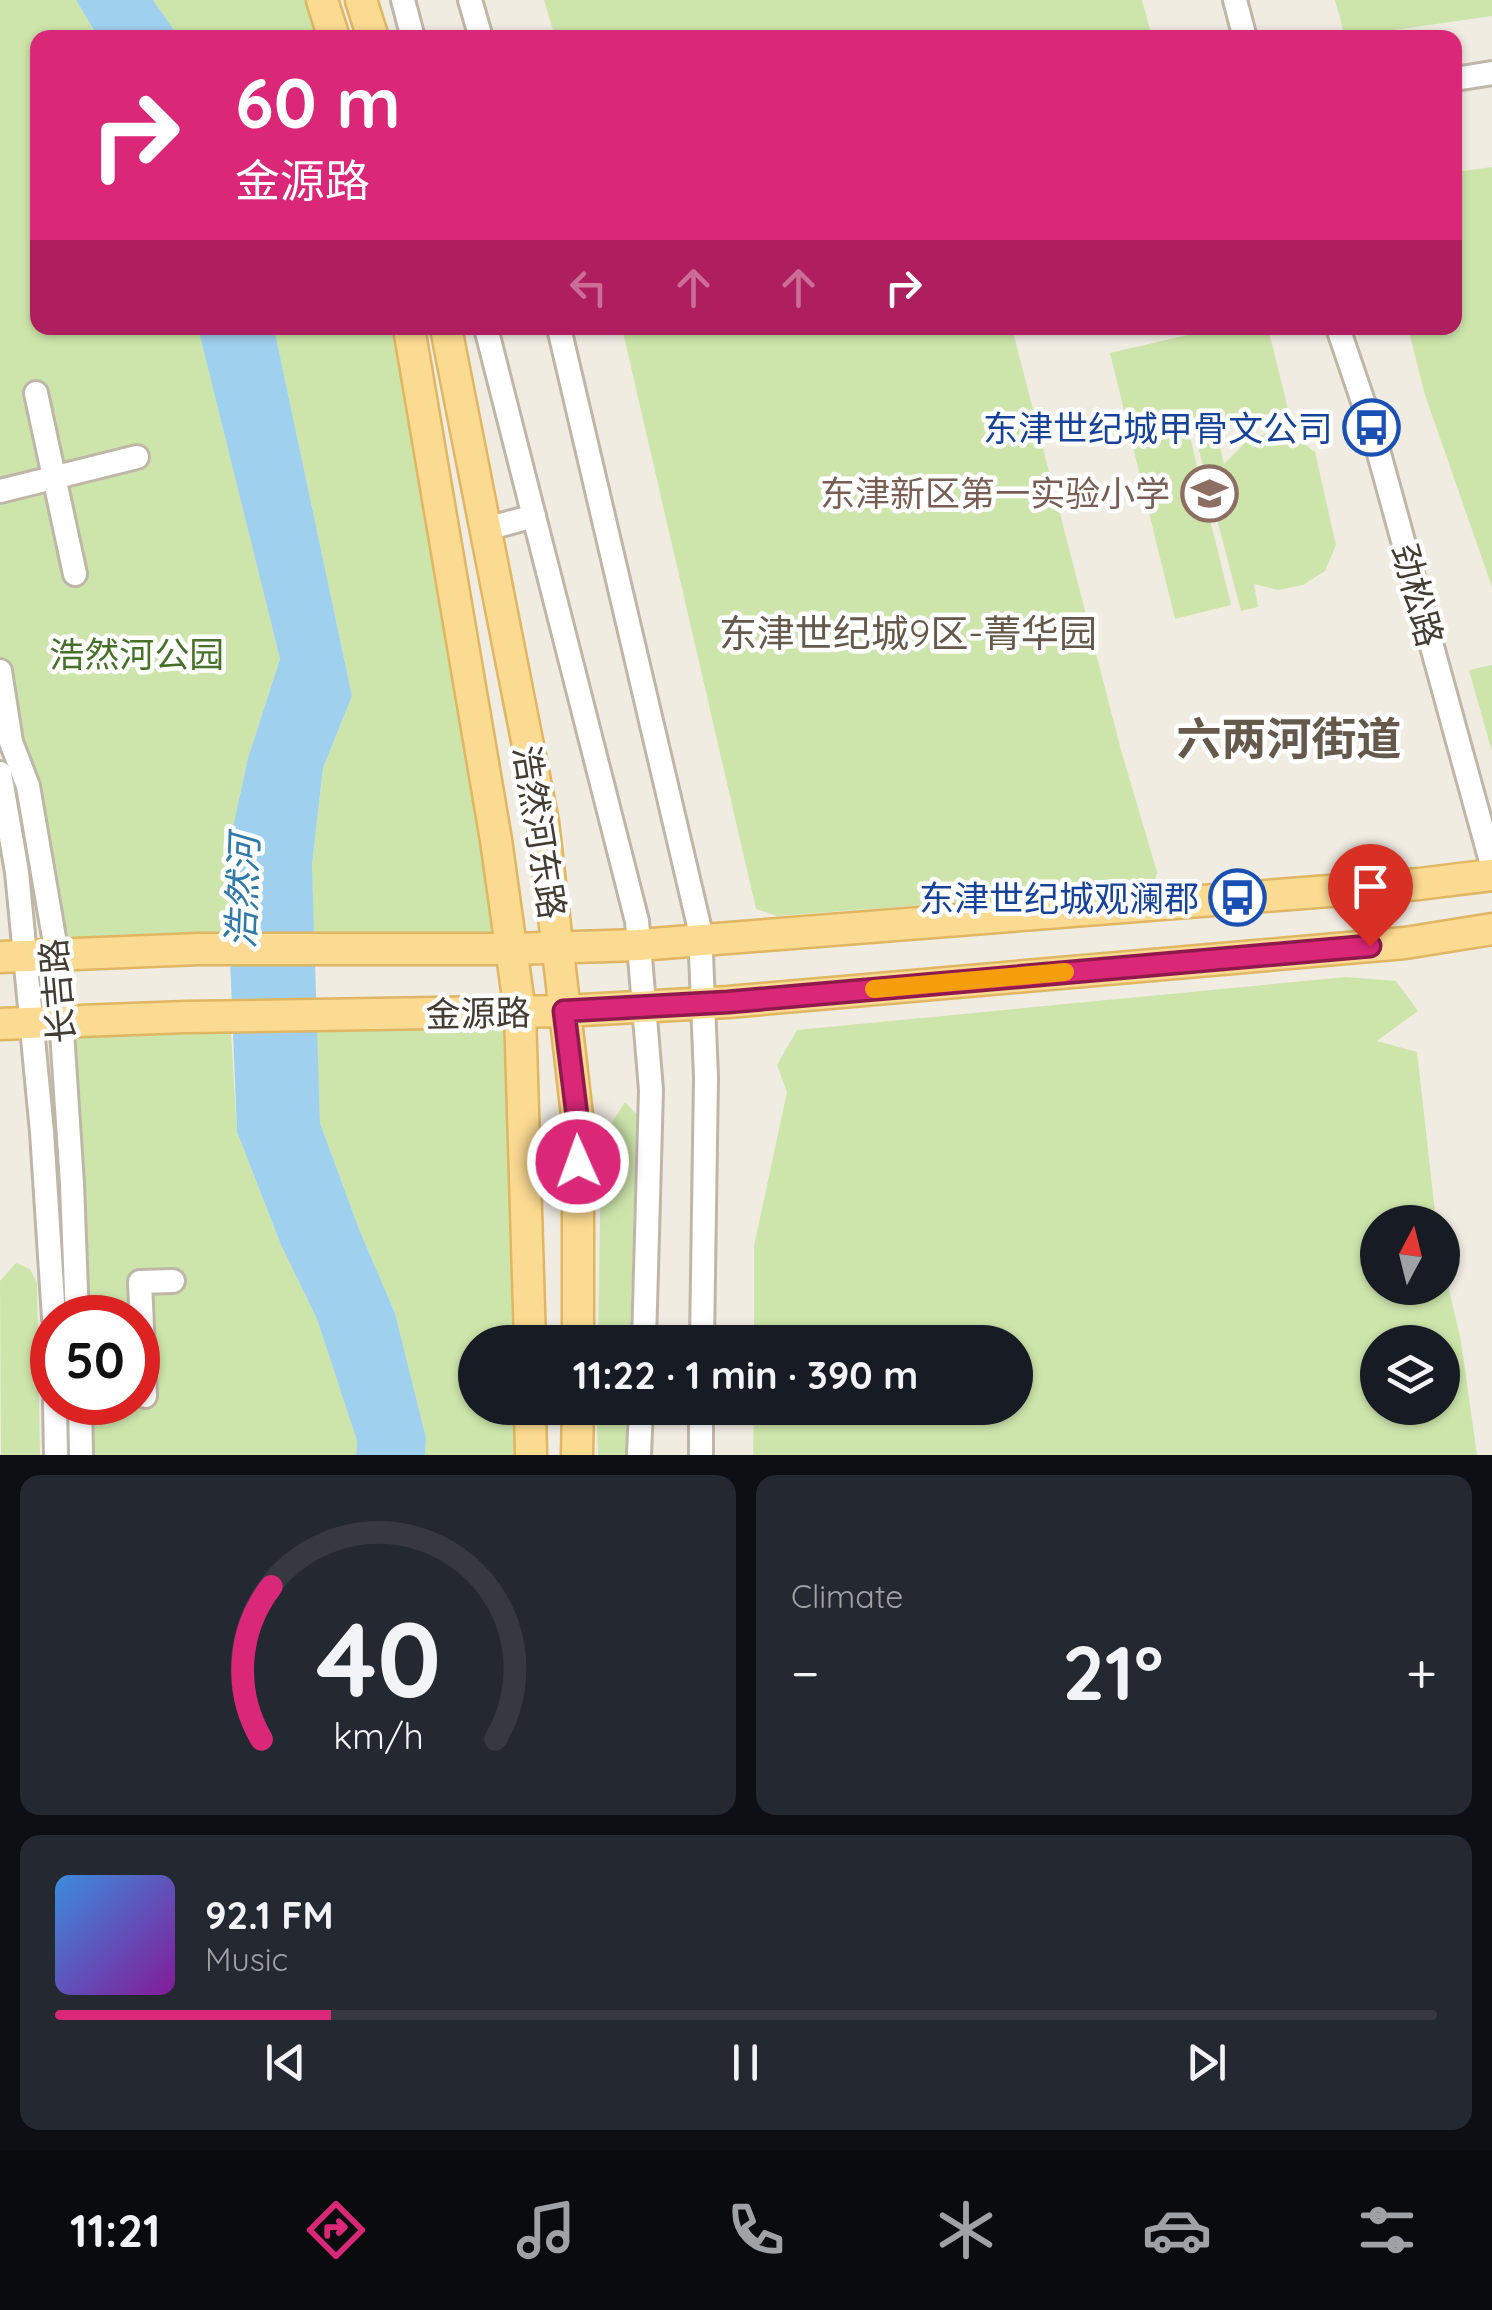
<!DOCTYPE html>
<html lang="en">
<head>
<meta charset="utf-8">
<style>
	:root { --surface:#171b24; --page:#242831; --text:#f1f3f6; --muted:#9ea1a6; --line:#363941; --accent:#db2777 }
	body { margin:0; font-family:Quicksand,"Noto Sans SC",sans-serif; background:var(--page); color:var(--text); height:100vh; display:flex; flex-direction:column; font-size:38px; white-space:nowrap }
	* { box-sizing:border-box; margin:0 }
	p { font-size:32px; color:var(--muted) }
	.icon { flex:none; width:55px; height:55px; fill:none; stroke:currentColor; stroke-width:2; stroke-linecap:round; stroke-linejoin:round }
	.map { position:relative; height:1455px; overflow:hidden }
	.drawer { display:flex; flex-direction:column; gap:20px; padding:20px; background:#0d0f14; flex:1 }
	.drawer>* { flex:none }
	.guide { position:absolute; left:30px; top:30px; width:1432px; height:305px; border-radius:20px; box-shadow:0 2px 8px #0004; background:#db2777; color:#fff; overflow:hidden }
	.needle { width:65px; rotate:7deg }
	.fabs { position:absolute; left:1360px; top:1205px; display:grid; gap:20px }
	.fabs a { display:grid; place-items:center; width:100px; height:100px; border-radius:50%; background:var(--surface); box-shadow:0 2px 8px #0004; font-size:50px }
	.speed { position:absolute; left:30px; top:1295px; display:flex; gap:20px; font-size:50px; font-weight:700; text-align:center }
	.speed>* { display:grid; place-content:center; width:130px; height:130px; border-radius:50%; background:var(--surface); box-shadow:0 2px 8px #0004; line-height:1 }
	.speed .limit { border:15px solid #d22; background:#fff; color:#111 }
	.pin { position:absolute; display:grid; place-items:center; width:85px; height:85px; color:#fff; margin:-102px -42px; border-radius:50% 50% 50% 0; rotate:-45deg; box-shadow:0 0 10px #0007 }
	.pin .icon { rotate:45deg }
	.me { position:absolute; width:110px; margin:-55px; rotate:358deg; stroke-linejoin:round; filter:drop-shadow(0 0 8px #0008) }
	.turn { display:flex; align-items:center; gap:35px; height:210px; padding:0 40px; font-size:45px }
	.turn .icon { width:130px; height:130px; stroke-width:2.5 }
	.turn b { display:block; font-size:70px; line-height:85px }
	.lanes { display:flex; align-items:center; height:95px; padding:0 40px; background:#0003; justify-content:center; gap:50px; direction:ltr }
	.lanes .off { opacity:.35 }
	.big { font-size:75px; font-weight:800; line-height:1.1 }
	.drawer .widget { flex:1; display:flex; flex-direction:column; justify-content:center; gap:15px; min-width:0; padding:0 35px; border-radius:20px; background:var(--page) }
	.drawer .dial { align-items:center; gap:0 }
	.dial svg { height:260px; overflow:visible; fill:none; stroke:var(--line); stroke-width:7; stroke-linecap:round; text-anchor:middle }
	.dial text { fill:var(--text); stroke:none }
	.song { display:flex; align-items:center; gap:30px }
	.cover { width:120px; height:120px; border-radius:15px; background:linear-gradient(135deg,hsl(210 70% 55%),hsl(290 70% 35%)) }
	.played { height:10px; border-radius:5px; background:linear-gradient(90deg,var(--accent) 20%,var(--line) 20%) }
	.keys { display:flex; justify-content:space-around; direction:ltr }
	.heat { display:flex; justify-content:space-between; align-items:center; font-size:55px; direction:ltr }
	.drawer .tiles { flex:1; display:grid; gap:20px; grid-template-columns:1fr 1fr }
	.widget:last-child { grid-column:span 2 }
	.trip { position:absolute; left:458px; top:1325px; width:575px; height:100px; border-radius:50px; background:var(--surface); box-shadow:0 2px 8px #0004; font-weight:800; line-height:100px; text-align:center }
	.tabs { display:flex; height:160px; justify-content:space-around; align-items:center; background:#090b0e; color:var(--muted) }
	.tabs .icon { width:70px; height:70px }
	.tabs .on { color:var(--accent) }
	.tabs b { font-size:45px; color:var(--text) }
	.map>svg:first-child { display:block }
	.green { fill:#cde5ab; fill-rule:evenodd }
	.water { fill:#9fd0ed }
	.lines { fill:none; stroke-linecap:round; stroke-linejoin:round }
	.minor-casing { stroke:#bfb6a8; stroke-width:28 }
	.major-casing { stroke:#dfb662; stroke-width:35 }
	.minor { stroke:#fff; stroke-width:22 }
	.major { stroke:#fbda91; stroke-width:30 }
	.route-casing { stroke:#8e194d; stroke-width:25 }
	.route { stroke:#db2777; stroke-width:18 }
	.slow { stroke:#f59e0b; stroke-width:18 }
	.labels { text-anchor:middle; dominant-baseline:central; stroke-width:9; stroke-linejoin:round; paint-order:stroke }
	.transit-label { font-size:35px; fill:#164399; stroke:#fff; text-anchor:end }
	.education-label { font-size:35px; fill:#785e54; stroke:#fff; text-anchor:end }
	.street-label { font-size:35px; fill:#423c33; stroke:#fff }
	.park-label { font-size:35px; fill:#477129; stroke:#fff }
	.neighbourhood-label { font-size:38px; fill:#64594b; stroke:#fff }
	.water-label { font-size:38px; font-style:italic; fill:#307aaa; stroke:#fff }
	.district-label { font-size:45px; font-weight:bold; fill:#64594b; stroke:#fff }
</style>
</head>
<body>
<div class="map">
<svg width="1492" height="1455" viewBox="0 0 1492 1455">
	<rect width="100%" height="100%" fill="#f1ece2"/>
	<g class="green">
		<polygon points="0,0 76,0 98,37 38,38 38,328 198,328 280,659 248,758 226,859 229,949 57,955 0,671"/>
		<polygon points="153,0 322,0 334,37 179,37"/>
		<polygon points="544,0 1142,0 1152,37 555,37"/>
		<polygon points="1335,0 1492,0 1492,16 1345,37"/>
		<polygon points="1492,167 1492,587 1425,395 1408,328 1455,328 1455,172"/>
		<polygon points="274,328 409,328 512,949 314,950 312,865 323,768 352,696"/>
		<polygon points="622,328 1012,328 1121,750 1157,872 1153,888 777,916 756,909"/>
		<polygon points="1217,328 1268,328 1288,409 1189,433 1231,605 1175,619 1110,353"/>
		<polygon points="1272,433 1296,437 1315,452 1336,545 1325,571 1303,585 1278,590 1254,584 1258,607 1241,611 1196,439 1217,434 1224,464 1250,438"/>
		<polygon points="1492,665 1492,752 1469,670"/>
		<path d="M 1346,977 L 1396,981 L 1418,1011 L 1377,1041 L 1417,1052 L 1436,1222 L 1378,1222 L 1378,1288 L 1442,1288 L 1443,1264 L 1461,1341 L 1477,1455 L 753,1455 L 754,1408 L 1015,1408 L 1015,1342 L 754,1342 L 754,1246 L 787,1092 L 777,1065 L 797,1030 ZM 1378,1342 L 1442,1342 L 1442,1408 L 1378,1408 Z"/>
		<polygon points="520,1012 530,1342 475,1342 475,1408 530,1408 531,1455 425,1455 426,1438 395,1313 359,1229 320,1123 316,1015"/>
		<polygon points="230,1016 237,1132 281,1245 317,1319 357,1441 356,1455 81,1455 80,1403 138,1402 138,1318 77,1317 61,1021"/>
		<polygon points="625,1102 644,1122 636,1129 630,1342 598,1342 601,1156 608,1129"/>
		<polygon points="16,1263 30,1269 37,1283 40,1455 1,1455 0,1281"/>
		<polygon points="596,1408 629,1408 628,1455 598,1455"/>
	</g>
	<g class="water">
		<polygon points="76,0 153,0 179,37 98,37"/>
		<polygon points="198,328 274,328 352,696 323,768 312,865 320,1123 359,1229 395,1313 426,1438 425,1455 356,1455 357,1441 317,1319 281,1245 237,1132 226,859 248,758 280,659"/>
	</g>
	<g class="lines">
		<defs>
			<g id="minor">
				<polyline points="403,0 413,38"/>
				<polyline points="470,0 481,38"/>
				<polyline points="1235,0 1245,38"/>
				<polyline points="1455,79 1492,73"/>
				<polyline points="486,328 637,921 651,1090 644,1342"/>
				<polyline points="559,328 700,930 706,1077 702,1342"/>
				<polyline points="1338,328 1372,428 1492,865"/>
				<polyline points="36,393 75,574"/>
				<polyline points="0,491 137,457"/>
				<polyline points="486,529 534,516"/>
				<polyline points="0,671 11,742 28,786 57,955 72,1184 77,1318"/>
				<polyline points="0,773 17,872 42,1132 54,1318"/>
				<polyline points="145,1396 140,1282 173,1281"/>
				<polyline points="55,1402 56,1455"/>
				<polyline points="80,1402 81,1455"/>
				<polyline points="639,1455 641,1408"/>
				<polyline points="701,1455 701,1408"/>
			</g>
			<g id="major">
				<polyline points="322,0 334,38"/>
				<polyline points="361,0 373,38"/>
				<polyline points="409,328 496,840 520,1012 530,1342"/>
				<polyline points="446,328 543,822 578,1124 578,1342"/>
				<polyline points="0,957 200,949 512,949 639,945 1419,884 1492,875"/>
				<polyline points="0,1024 186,1017 564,1011 728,1002 1405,943 1492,929"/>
				<polyline points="530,1408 531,1455"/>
				<polyline points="577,1455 578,1408"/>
			</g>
		</defs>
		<use href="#minor" class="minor-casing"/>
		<use href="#major" class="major-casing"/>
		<use href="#minor" class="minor"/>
		<use href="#major" class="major"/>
	</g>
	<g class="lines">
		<defs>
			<polyline id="route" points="578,1162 578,1124 564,1011 728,1002 1370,946"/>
		</defs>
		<use href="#route" class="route-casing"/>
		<use href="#route" class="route"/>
		<polyline class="slow" points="874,989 1065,972"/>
	</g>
	<defs>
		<symbol id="bus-ring" viewBox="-11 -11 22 22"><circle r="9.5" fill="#fff" stroke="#1a4fb4" stroke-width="1.5"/><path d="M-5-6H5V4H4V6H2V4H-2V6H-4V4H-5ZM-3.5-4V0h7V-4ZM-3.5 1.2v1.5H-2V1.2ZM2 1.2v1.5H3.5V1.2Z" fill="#1a4fb4"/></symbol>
		<symbol id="school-ring" viewBox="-11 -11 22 22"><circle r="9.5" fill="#fff" stroke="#8d6e63" stroke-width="1.5"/><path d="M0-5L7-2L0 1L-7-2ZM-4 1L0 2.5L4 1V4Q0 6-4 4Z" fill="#8d6e63"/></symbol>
	</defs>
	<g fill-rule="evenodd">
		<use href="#bus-ring" x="1340" y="396" width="63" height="63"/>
		<use href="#school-ring" x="1178" y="462" width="63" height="63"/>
		<use href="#bus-ring" x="1206" y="866" width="63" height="63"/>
	</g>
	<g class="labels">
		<g class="transit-label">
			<text x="1333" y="428">东津世纪城甲骨文公司</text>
			<text x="1199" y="898">东津世纪城观澜郡</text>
		</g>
		<g class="education-label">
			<text x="1170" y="493">东津新区第一实验小学</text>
		</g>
		<g class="street-label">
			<text transform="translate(1418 595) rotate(75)">劲松路</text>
			<text transform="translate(540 832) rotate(81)">浩然河东路</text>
			<text transform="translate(57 991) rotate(-95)">长吉路</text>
			<text transform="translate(478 1013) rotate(-1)">金源路</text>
		</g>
		<g class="park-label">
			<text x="137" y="654">浩然河公园</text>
		</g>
		<g class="neighbourhood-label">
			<text x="908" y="633">东津世纪城9区-菁华园</text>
		</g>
		<g class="water-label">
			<text transform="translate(242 892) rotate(-88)">浩然河</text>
		</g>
		<g class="district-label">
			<text x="1289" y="738">六两河街道</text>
		</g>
	</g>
</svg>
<div class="fabs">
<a><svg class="needle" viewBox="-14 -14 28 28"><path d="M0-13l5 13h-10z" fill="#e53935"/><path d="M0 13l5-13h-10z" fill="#9ea1a6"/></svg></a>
<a><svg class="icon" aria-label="layers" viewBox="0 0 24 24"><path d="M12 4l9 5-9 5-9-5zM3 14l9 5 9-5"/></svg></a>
</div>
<div class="speed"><div class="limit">50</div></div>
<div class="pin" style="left:1370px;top:946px;background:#d93025"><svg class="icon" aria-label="arrive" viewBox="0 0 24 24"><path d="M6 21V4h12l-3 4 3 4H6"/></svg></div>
<svg class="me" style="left:578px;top:1162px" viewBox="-20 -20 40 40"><circle r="17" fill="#db2777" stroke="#fff" stroke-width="3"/><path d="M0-11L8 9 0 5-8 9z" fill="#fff"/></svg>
<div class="trip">11:22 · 1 min · 390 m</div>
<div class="guide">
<div class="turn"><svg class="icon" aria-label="right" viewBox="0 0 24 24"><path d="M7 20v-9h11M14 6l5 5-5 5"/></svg><div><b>60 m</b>金源路</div></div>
<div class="lanes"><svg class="icon off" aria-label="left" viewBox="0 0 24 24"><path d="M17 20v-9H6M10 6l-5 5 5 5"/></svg><svg class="icon off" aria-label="ahead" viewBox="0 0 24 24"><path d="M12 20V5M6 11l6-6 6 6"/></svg><svg class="icon off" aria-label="ahead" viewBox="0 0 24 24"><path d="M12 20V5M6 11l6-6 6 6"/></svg><svg class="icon" aria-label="right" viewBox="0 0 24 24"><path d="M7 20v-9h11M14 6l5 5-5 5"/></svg></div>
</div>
</div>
<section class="drawer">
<div class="tiles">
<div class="widget dial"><svg viewBox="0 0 100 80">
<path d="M14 69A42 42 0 1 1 86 69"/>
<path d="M14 69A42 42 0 0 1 17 22" stroke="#db2777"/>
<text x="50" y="56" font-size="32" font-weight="700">40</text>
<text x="50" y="72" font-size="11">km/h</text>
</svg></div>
<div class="widget"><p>Climate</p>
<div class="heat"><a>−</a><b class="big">21°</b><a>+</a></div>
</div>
<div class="widget">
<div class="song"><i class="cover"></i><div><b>92.1 FM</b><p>Music</p></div></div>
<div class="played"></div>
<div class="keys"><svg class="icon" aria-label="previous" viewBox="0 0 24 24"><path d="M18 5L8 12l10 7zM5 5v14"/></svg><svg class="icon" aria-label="pause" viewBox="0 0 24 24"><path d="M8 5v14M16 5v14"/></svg><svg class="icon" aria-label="next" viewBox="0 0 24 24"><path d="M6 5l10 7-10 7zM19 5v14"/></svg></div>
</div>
</div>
</section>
<nav class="tabs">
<b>11:21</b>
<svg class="icon on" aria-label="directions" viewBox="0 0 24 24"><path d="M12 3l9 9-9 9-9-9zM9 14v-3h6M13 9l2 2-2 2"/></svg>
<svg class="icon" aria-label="music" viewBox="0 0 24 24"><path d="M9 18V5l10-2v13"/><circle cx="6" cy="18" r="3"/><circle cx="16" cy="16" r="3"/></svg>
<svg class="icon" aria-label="phone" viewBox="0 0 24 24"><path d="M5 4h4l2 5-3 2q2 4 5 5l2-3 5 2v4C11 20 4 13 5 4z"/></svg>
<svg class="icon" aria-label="climate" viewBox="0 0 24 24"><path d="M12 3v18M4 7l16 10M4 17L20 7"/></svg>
<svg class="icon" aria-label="car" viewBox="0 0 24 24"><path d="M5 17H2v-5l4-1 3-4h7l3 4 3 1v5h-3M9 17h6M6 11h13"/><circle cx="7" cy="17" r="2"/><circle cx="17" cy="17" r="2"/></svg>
<svg class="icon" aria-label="filters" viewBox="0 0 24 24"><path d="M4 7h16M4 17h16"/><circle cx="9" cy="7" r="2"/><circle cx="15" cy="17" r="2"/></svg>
</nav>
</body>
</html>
